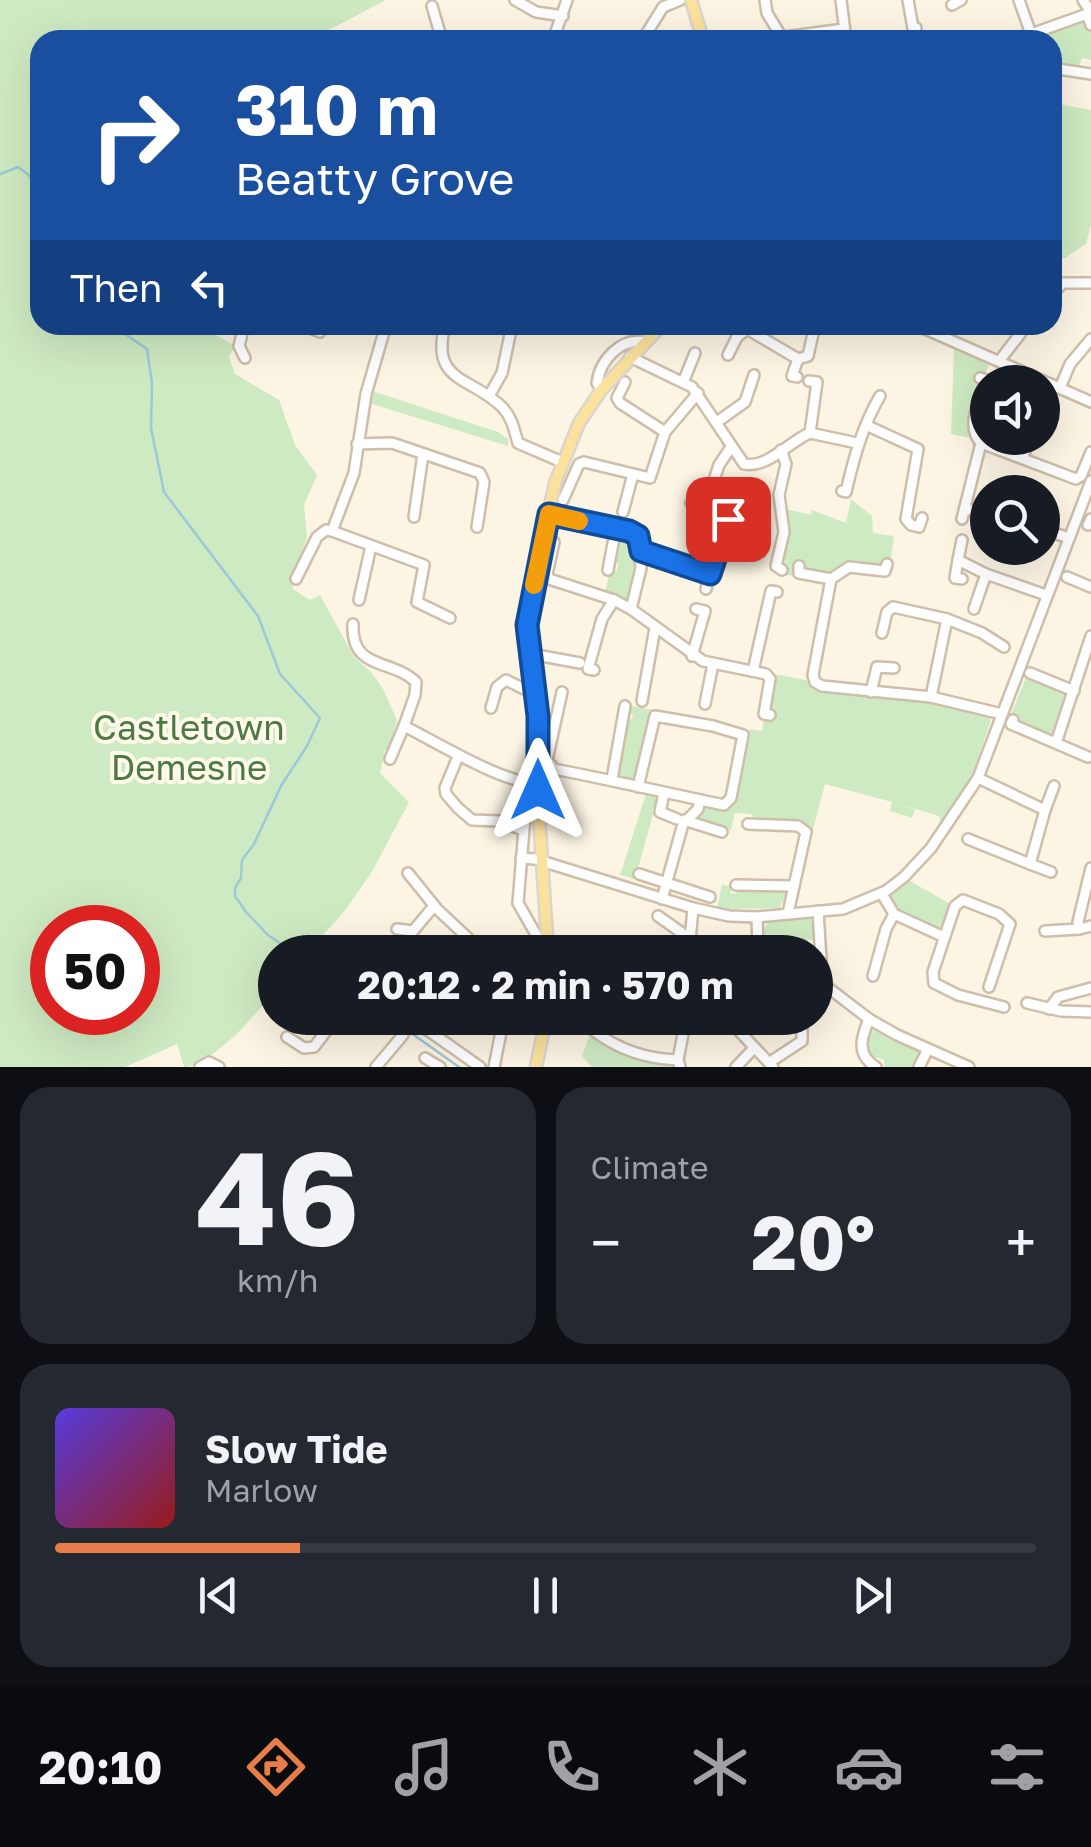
<!DOCTYPE html>
<html lang="en">
<head>
<meta charset="utf-8">
<style>
	:root { --surface:#171b24; --page:#242831; --text:#f1f3f6; --muted:#9ea1a6; --line:#363941; --accent:#e77d48 }
	body { margin:0; font-family:"Golos Text",sans-serif; background:var(--page); color:var(--text); height:100vh; display:flex; flex-direction:column; font-size:38px; white-space:nowrap }
	* { box-sizing:border-box; margin:0 }
	p { font-size:32px; color:var(--muted) }
	.icon { flex:none; width:55px; height:55px; fill:none; stroke:currentColor; stroke-width:2; stroke-linecap:round; stroke-linejoin:round }
	.map { position:relative; height:1067px; overflow:hidden }
	.details { display:flex; flex-direction:column; gap:20px; padding:20px; background:#0d0f14; flex:1 }
	.details>* { flex:none }
	.banner { position:absolute; left:30px; top:30px; width:1032px; height:305px; border-radius:30px; box-shadow:0 10px 40px #0002; background:#1a4fa0; color:#fff; overflow:hidden }
	.tools { position:absolute; left:970px; top:365px; display:grid; gap:20px }
	.tools a { display:grid; place-items:center; width:90px; height:90px; border-radius:50%; background:var(--surface); box-shadow:0 10px 40px #0002; font-size:50px }
	.speed { position:absolute; left:30px; top:905px; display:flex; gap:20px; font-size:50px; font-weight:700; text-align:center }
	.speed>* { display:grid; place-content:center; width:130px; height:130px; border-radius:50%; background:var(--surface); box-shadow:0 10px 40px #0002; line-height:1 }
	.speed .limit { border:15px solid #d22; background:#fff; color:#111 }
	.pin { position:absolute; display:grid; place-items:center; width:85px; height:85px; color:#fff; margin:-42px; border-radius:20px; box-shadow:0 5px 15px #0006 }
	.me { position:absolute; width:110px; margin:-55px; rotate:0deg; stroke-linejoin:round; filter:drop-shadow(0 0 8px #0008) }
	.turn { display:flex; align-items:center; gap:35px; height:210px; padding:0 40px; font-size:45px }
	.turn .icon { width:130px; height:130px; stroke-width:2.5 }
	.turn b { display:block; font-size:70px; line-height:85px }
	.then { display:flex; align-items:center; height:95px; padding:0 40px; background:#0003; gap:20px; font-size:38px }
	.big { font-size:75px; font-weight:700; line-height:1.1 }
	.details .tile { flex:1; display:flex; flex-direction:column; justify-content:center; gap:15px; min-width:0; padding:0 35px; border-radius:30px; background:var(--page) }
	.details .dial { align-items:center; gap:0 }
	.dial b { font-size:130px; line-height:1 }
	.song { display:flex; align-items:center; gap:30px }
	.cover { width:120px; height:120px; border-radius:15px; background:linear-gradient(135deg,hsl(250 70% 55%),hsl(0 70% 35%)) }
	.played { height:10px; border-radius:5px; background:linear-gradient(90deg,var(--accent) 25%,var(--line) 25%) }
	.keys { display:flex; justify-content:space-around; direction:ltr }
	.heat { display:flex; justify-content:space-between; align-items:center; font-size:55px; direction:ltr }
	.details .tiles { flex:1; display:grid; gap:20px; grid-template-columns:1fr 1fr }
	.tile:last-child { grid-column:span 2 }
	.trip { position:absolute; left:258px; top:935px; width:575px; height:100px; border-radius:50px; background:var(--surface); box-shadow:0 10px 40px #0002; font-weight:700; line-height:100px; text-align:center }
	.tabs { display:flex; height:160px; justify-content:space-around; align-items:center; background:#090b0e; color:var(--muted) }
	.tabs .icon { width:70px; height:70px }
	.tabs .current { color:var(--accent) }
	.tabs b { font-size:45px; color:var(--text) }
	.map>svg:first-child { display:block }
	.green { fill:#ceeac2; fill-rule:evenodd }
	.lines { fill:none; stroke-linecap:round; stroke-linejoin:round }
	.stream { stroke:#9ec8d8; stroke-width:2.5 }
	.minor-casing { stroke:#cebeaa; stroke-width:14 }
	.major-casing { stroke:#dbd5d0; stroke-width:15 }
	.minor { stroke:#fff; stroke-width:9 }
	.major { stroke:#fbe29c; stroke-width:10 }
	.route-casing { stroke:#114b97; stroke-width:25 }
	.route { stroke:#1a73e8; stroke-width:18 }
	.slow { stroke:#f59e0b; stroke-width:18 }
	.labels { text-anchor:middle; dominant-baseline:central; stroke-width:8; stroke-linejoin:round; paint-order:stroke }
	.park-label { font-size:35px; fill:#4c7a42; stroke:#fff9ea }
</style>
</head>
<body>
<div class="map">
<svg width="1091" height="1067" viewBox="0 0 1091 1067">
	<rect width="100%" height="100%" fill="#fcf5e4"/>
	<g class="green">
		<path d="M 0,0 L 386,0 L 310,40 L 40,40 L 40,325 L 199,325 L 235,346 L 229,357 L 235,374 L 279,400 L 295,445 L 317,475 L 304,505 L 307,537 L 292,581 L 293,589 L 310,600 L 320,595 L 354,657 L 371,672 L 383,689 L 397,720 L 389,751 L 385,750 L 380,773 L 409,802 L 373,870 L 344,912 L 307,952 L 275,952 L 275,991 C 258,1012 211,1067 184,1067 L 177,1044 L 125,1067 L 0,1067 ZM 52,928 L 138,928 L 138,1012 L 52,1012 Z"/>
		<polygon points="1083,20 1091,32 1091,72 1091,60 1082,58 1078,69 1064,68 1064,63 1057,62 1055,67 1053,66 1052,40 1030,40"/>
		<polygon points="1053,103 1091,110 1091,225 1086,244 1065,258 1053,258"/>
		<polygon points="954,348 989,365 985,374 979,374 977,382 981,387 969,421 971,438 951,434"/>
		<polygon points="372,391 498,432 508,439 508,446 369,403"/>
		<polygon points="851,499 872,516 873,533 894,536 891,559 884,561 879,567 866,565 830,576 807,571 803,564 796,564 793,576 783,574 785,567 780,560 787,533 786,509 811,515 812,510 846,523"/>
		<path d="M 619,533 L 633,538 C 641,561 635,580 629,603 L 605,592 L 610,571 L 617,571 L 618,564 L 613,560 Z"/>
		<polygon points="769,673 811,681 824,689 917,701 933,700 992,717 970,782 941,826 939,816 902,805 915,810 912,818 890,811 892,802 825,784 812,833 803,825 757,822 751,814 735,813 731,830 692,820 704,804 726,807 738,795 749,729 762,731 764,720 771,721"/>
		<polygon points="1027,675 1068,693 1057,729 1050,738 1019,725 1010,717"/>
		<polygon points="627,705 659,711 648,722 636,782 617,777 625,720 632,719 633,715 627,711"/>
		<polygon points="647,791 659,795 656,808 651,810 654,811 635,879 620,875"/>
		<polygon points="910,881 952,905 943,930 939,932 897,912 888,898"/>
		<polygon points="722,884 731,887 730,893 736,894 740,889 783,889 786,894 780,908 717,909"/>
		<polygon points="811,917 815,941 798,938 797,942 765,944 764,929 768,922"/>
		<polygon points="872,1025 919,1049 922,1052 916,1067 884,1067 884,1060 876,1057 874,1061 864,1049"/>
		<polygon points="589,1037 670,1063 672,1067 592,1067 582,1056"/>
	</g>
	<g class="lines">
		<g class="stream">
			<polyline points="0,174 18,167 29,175 40,197"/>
			<polyline points="120,325 125,334 147,349 152,383 151,428 164,492 258,616 280,674 320,718 307,746 281,786 254,844 242,860 241,878 235,888 235,896 246,912 268,935 293,952"/>
			<polyline points="390,1018 459,1067"/>
		</g>
		<defs>
			<g id="minor">
				<polyline points="515,0 536,12 563,16"/>
				<polyline points="765,0 767,13 781,36"/>
				<polyline points="841,0 846,40"/>
				<polyline points="908,0 913,28 916,28"/>
				<polyline points="1019,0 1031,34 1087,14"/>
				<polyline points="1083,0 1089,9 1087,14 1091,25"/>
				<polyline points="952,5 961,0"/>
				<polyline points="432,6 442,40"/>
				<polyline points="553,40 567,0"/>
				<polyline points="633,40 645,36 663,7 680,0"/>
				<polyline points="762,40 844,29"/>
				<polyline points="1052,68 1091,74"/>
				<polyline points="1052,294 1063,283 1091,283"/>
				<polyline points="244,325 239,346 245,358"/>
				<polyline points="302,325 320,332"/>
				<path d="M 445,325 C 430,383 471,376 502,407 C 512,417 514,429 518,443 L 562,462"/>
				<polyline points="916,325 1091,402"/>
				<polyline points="728,355 737,337 747,329 798,359"/>
				<path d="M 630,357 L 692,387 L 744,464 C 767,469 790,441 810,433 L 857,443"/>
				<polyline points="1000,360 1027,325"/>
				<polyline points="797,377 792,376 798,359 808,356 815,325"/>
				<path d="M 980,378 L 987,380 C 980,400 965,425 981,443 L 1076,479 L 1081,476 L 1091,452"/>
				<polyline points="684,380 695,353"/>
				<polyline points="809,381 817,382 810,433"/>
				<polyline points="625,382 617,398 620,403 665,432"/>
				<polyline points="1062,383 1070,364 1091,339"/>
				<path d="M 602,389 L 597,383 C 600,360 621,337 645,342"/>
				<polyline points="489,396 502,373 512,325"/>
				<polyline points="1042,408 1047,396"/>
				<polyline points="717,422 745,402 754,375"/>
				<polyline points="868,426 918,449 906,519 911,525 919,527 922,518"/>
				<polyline points="357,444 392,443 480,473 484,482 477,527"/>
				<polyline points="781,450 786,464 779,495 784,532 776,566 782,570"/>
				<polyline points="1022,458 1031,438"/>
				<polyline points="712,486 719,465 731,447"/>
				<path d="M 842,491 L 846,492 C 854,457 863,425 880,396"/>
				<polyline points="563,500 579,464 584,462 650,478 665,432 698,393"/>
				<polyline points="967,510 988,511"/>
				<polyline points="623,512 633,474"/>
				<polyline points="549,514 616,527 638,536 641,568 631,609 703,661 766,674 770,679 764,714 770,715"/>
				<polyline points="414,517 423,454"/>
				<polyline points="962,519 981,443"/>
				<polyline points="1088,525 1091,519"/>
				<polyline points="1042,529 1069,538"/>
				<polyline points="332,531 354,473 366,394 386,325"/>
				<polyline points="554,542 547,574 549,579 614,600"/>
				<polyline points="641,551 710,573 728,518 691,503"/>
				<polyline points="958,560 962,540"/>
				<polyline points="887,564 885,571 849,567 831,579 813,675 815,682 822,686 931,697 1002,714"/>
				<polyline points="799,566 799,573 831,579"/>
				<polyline points="608,570 616,527"/>
				<polyline points="1067,577 1091,587"/>
				<polyline points="296,579 317,537 326,530 332,531 424,565 417,602 450,618"/>
				<polyline points="962,579 955,578 958,560 986,574 1046,595"/>
				<polyline points="706,589 710,573"/>
				<polyline points="359,600 371,546"/>
				<polyline points="974,609 986,574"/>
				<path d="M 353,624 C 351,671 391,658 416,682 L 415,695 L 404,726 C 438,743 501,782 537,784"/>
				<polyline points="882,633 887,612 893,607 947,619"/>
				<polyline points="692,656 705,611 696,609"/>
				<polyline points="531,660 542,656 580,663"/>
				<polyline points="594,670 588,669 602,619 614,600 631,609"/>
				<polyline points="753,671 771,591 777,592"/>
				<polyline points="1030,673 1074,691"/>
				<path d="M 562,692 L 547,760 L 554,769 C 611,780 667,793 724,805 L 731,798 L 743,735 L 713,726 L 655,716 L 638,787"/>
				<polyline points="871,692 877,667 894,668"/>
				<polyline points="931,697 947,619 982,633 1004,647"/>
				<polyline points="642,701 655,628"/>
				<polyline points="705,704 713,664"/>
				<polyline points="491,708 497,687 506,680 524,689 536,689"/>
				<polyline points="1013,720 1011,724 1088,757"/>
				<polyline points="1056,743 1091,636"/>
				<polyline points="390,759 404,726"/>
				<polyline points="457,759 445,788 446,794 458,808 472,820 500,821 523,830"/>
				<polyline points="978,778 1045,810 1030,864 1051,872"/>
				<polyline points="612,779 625,706"/>
				<polyline points="527,792 518,903 538,938"/>
				<polyline points="664,793 660,812 677,819"/>
				<polyline points="1045,810 1054,786"/>
				<polyline points="684,820 722,832"/>
				<polyline points="748,824 798,826 806,832 788,913"/>
				<polyline points="968,839 1030,864"/>
				<polyline points="521,858 535,859 693,908 729,916 757,917 843,909 886,891 904,877 931,848 978,778 1091,481"/>
				<polyline points="1091,868 1078,922 1079,929 1091,926"/>
				<polyline points="408,873 437,909 468,938 472,952"/>
				<polyline points="639,874 710,897"/>
				<polyline points="736,885 794,886"/>
				<polyline points="662,899 683,824 698,809 700,800"/>
				<polyline points="818,911 822,976 826,986 869,1019 897,1035 969,1067"/>
				<polyline points="894,914 944,937"/>
				<polyline points="658,916 689,938"/>
				<polyline points="757,917 758,949"/>
				<polyline points="397,929 413,931 434,906"/>
				<polyline points="1045,931 1079,929"/>
				<polyline points="712,945 712,949 802,945"/>
				<polyline points="689,952 693,908"/>
				<polyline points="873,976 886,929 894,914 882,894"/>
				<polyline points="989,987 1010,924 999,914 963,900 955,906 933,972 934,983 958,995 1004,1007"/>
				<polyline points="1027,1003 1061,1011 1091,1012"/>
				<polyline points="1049,1009 1058,997 1091,988"/>
				<polyline points="402,1018 429,1031 480,1067"/>
				<polyline points="732,1018 739,1031 773,1067"/>
				<path d="M 869,1019 C 861,1038 856,1055 876,1067"/>
				<polyline points="700,1023 704,1018"/>
				<path d="M 594,1031 C 619,1050 647,1059 678,1060"/>
				<polyline points="287,1037 304,1048 314,1047 336,1018"/>
				<polyline points="425,1058 440,1067"/>
				<polyline points="770,1062 802,1041 802,1018"/>
				<polyline points="200,1067 209,1062 219,1067"/>
				<polyline points="376,1067 403,1035"/>
				<polyline points="494,1067 502,1027"/>
				<polyline points="680,1067 678,1060 686,1018"/>
				<polyline points="736,1067 753,1049"/>
				<polyline points="919,1067 927,1051"/>
			</g>
			<g id="major">
				<polyline points="691,0 703,40"/>
				<polyline points="548,952 537,784 538,716 527,633 536,571 555,483 579,423 602,389 662,325"/>
				<polyline points="536,1067 546,1018"/>
			</g>
		</defs>
		<use href="#minor" class="minor-casing"/>
		<use href="#major" class="major-casing"/>
		<use href="#minor" class="minor"/>
		<use href="#major" class="major"/>
	</g>
	<g class="lines">
		<defs>
			<polyline id="route" points="538,790 538,716 527,625 549,514 629,531 638,536 641,551 710,574 728,519"/>
		</defs>
		<use href="#route" class="route-casing"/>
		<use href="#route" class="route"/>
		<polyline class="slow" points="534,585 549,514 579,521"/>
	</g>
	<g class="labels">
		<g class="park-label">
			<text x="189" y="727">Castletown<tspan x="189" dy="40">Demesne</tspan></text>
		</g>
	</g>
</svg>
<div class="tools">
<a><svg class="icon" aria-label="sound" viewBox="0 0 24 24"><path d="M4 9h4l5-4v14l-5-4H4zM17 9q2 3 0 6"/></svg></a>
<a><svg class="icon" aria-label="search" viewBox="0 0 24 24"><circle cx="10" cy="10" r="6"/><path d="M15 15l6 6"/></svg></a>
</div>
<div class="speed"><div class="limit">50</div></div>
<div class="pin" style="left:728px;top:519px;background:#d93025"><svg class="icon" aria-label="arrive" viewBox="0 0 24 24"><path d="M6 21V4h12l-3 4 3 4H6"/></svg></div>
<svg class="me" style="left:538px;top:790px" viewBox="-20 -20 40 40"><path d="M0-17L14 15 0 8-14 15z" fill="#1a73e8" stroke="#fff" stroke-width="4"/></svg>
<div class="trip">20:12 · 2 min · 570 m</div>
<div class="banner">
<div class="turn"><svg class="icon" aria-label="right" viewBox="0 0 24 24"><path d="M7 20v-9h11M14 6l5 5-5 5"/></svg><div><b>310 m</b>Beatty Grove</div></div>
<div class="then">Then<svg class="icon" aria-label="left" viewBox="0 0 24 24"><path d="M17 20v-9H6M10 6l-5 5 5 5"/></svg></div>
</div>
</div>
<section class="details">
<div class="tiles">
<div class="tile dial"><b>46</b><p>km/h</p></div>
<div class="tile"><p>Climate</p>
<div class="heat"><a>−</a><b class="big">20°</b><a>+</a></div>
</div>
<div class="tile">
<div class="song"><i class="cover"></i><div><b>Slow Tide</b><p>Marlow</p></div></div>
<div class="played"></div>
<div class="keys"><svg class="icon" aria-label="previous" viewBox="0 0 24 24"><path d="M18 5L8 12l10 7zM5 5v14"/></svg><svg class="icon" aria-label="pause" viewBox="0 0 24 24"><path d="M8 5v14M16 5v14"/></svg><svg class="icon" aria-label="next" viewBox="0 0 24 24"><path d="M6 5l10 7-10 7zM19 5v14"/></svg></div>
</div>
</div>
</section>
<nav class="tabs">
<b>20:10</b>
<svg class="icon current" aria-label="directions" viewBox="0 0 24 24"><path d="M12 3l9 9-9 9-9-9zM9 14v-3h6M13 9l2 2-2 2"/></svg>
<svg class="icon" aria-label="music" viewBox="0 0 24 24"><path d="M9 18V5l10-2v13"/><circle cx="6" cy="18" r="3"/><circle cx="16" cy="16" r="3"/></svg>
<svg class="icon" aria-label="phone" viewBox="0 0 24 24"><path d="M5 4h4l2 5-3 2q2 4 5 5l2-3 5 2v4C11 20 4 13 5 4z"/></svg>
<svg class="icon" aria-label="climate" viewBox="0 0 24 24"><path d="M12 3v18M4 7l16 10M4 17L20 7"/></svg>
<svg class="icon" aria-label="car" viewBox="0 0 24 24"><path d="M5 17H2v-5l4-1 3-4h7l3 4 3 1v5h-3M9 17h6M6 11h13"/><circle cx="7" cy="17" r="2"/><circle cx="17" cy="17" r="2"/></svg>
<svg class="icon" aria-label="filters" viewBox="0 0 24 24"><path d="M4 7h16M4 17h16"/><circle cx="9" cy="7" r="2"/><circle cx="15" cy="17" r="2"/></svg>
</nav>
</body>
</html>
